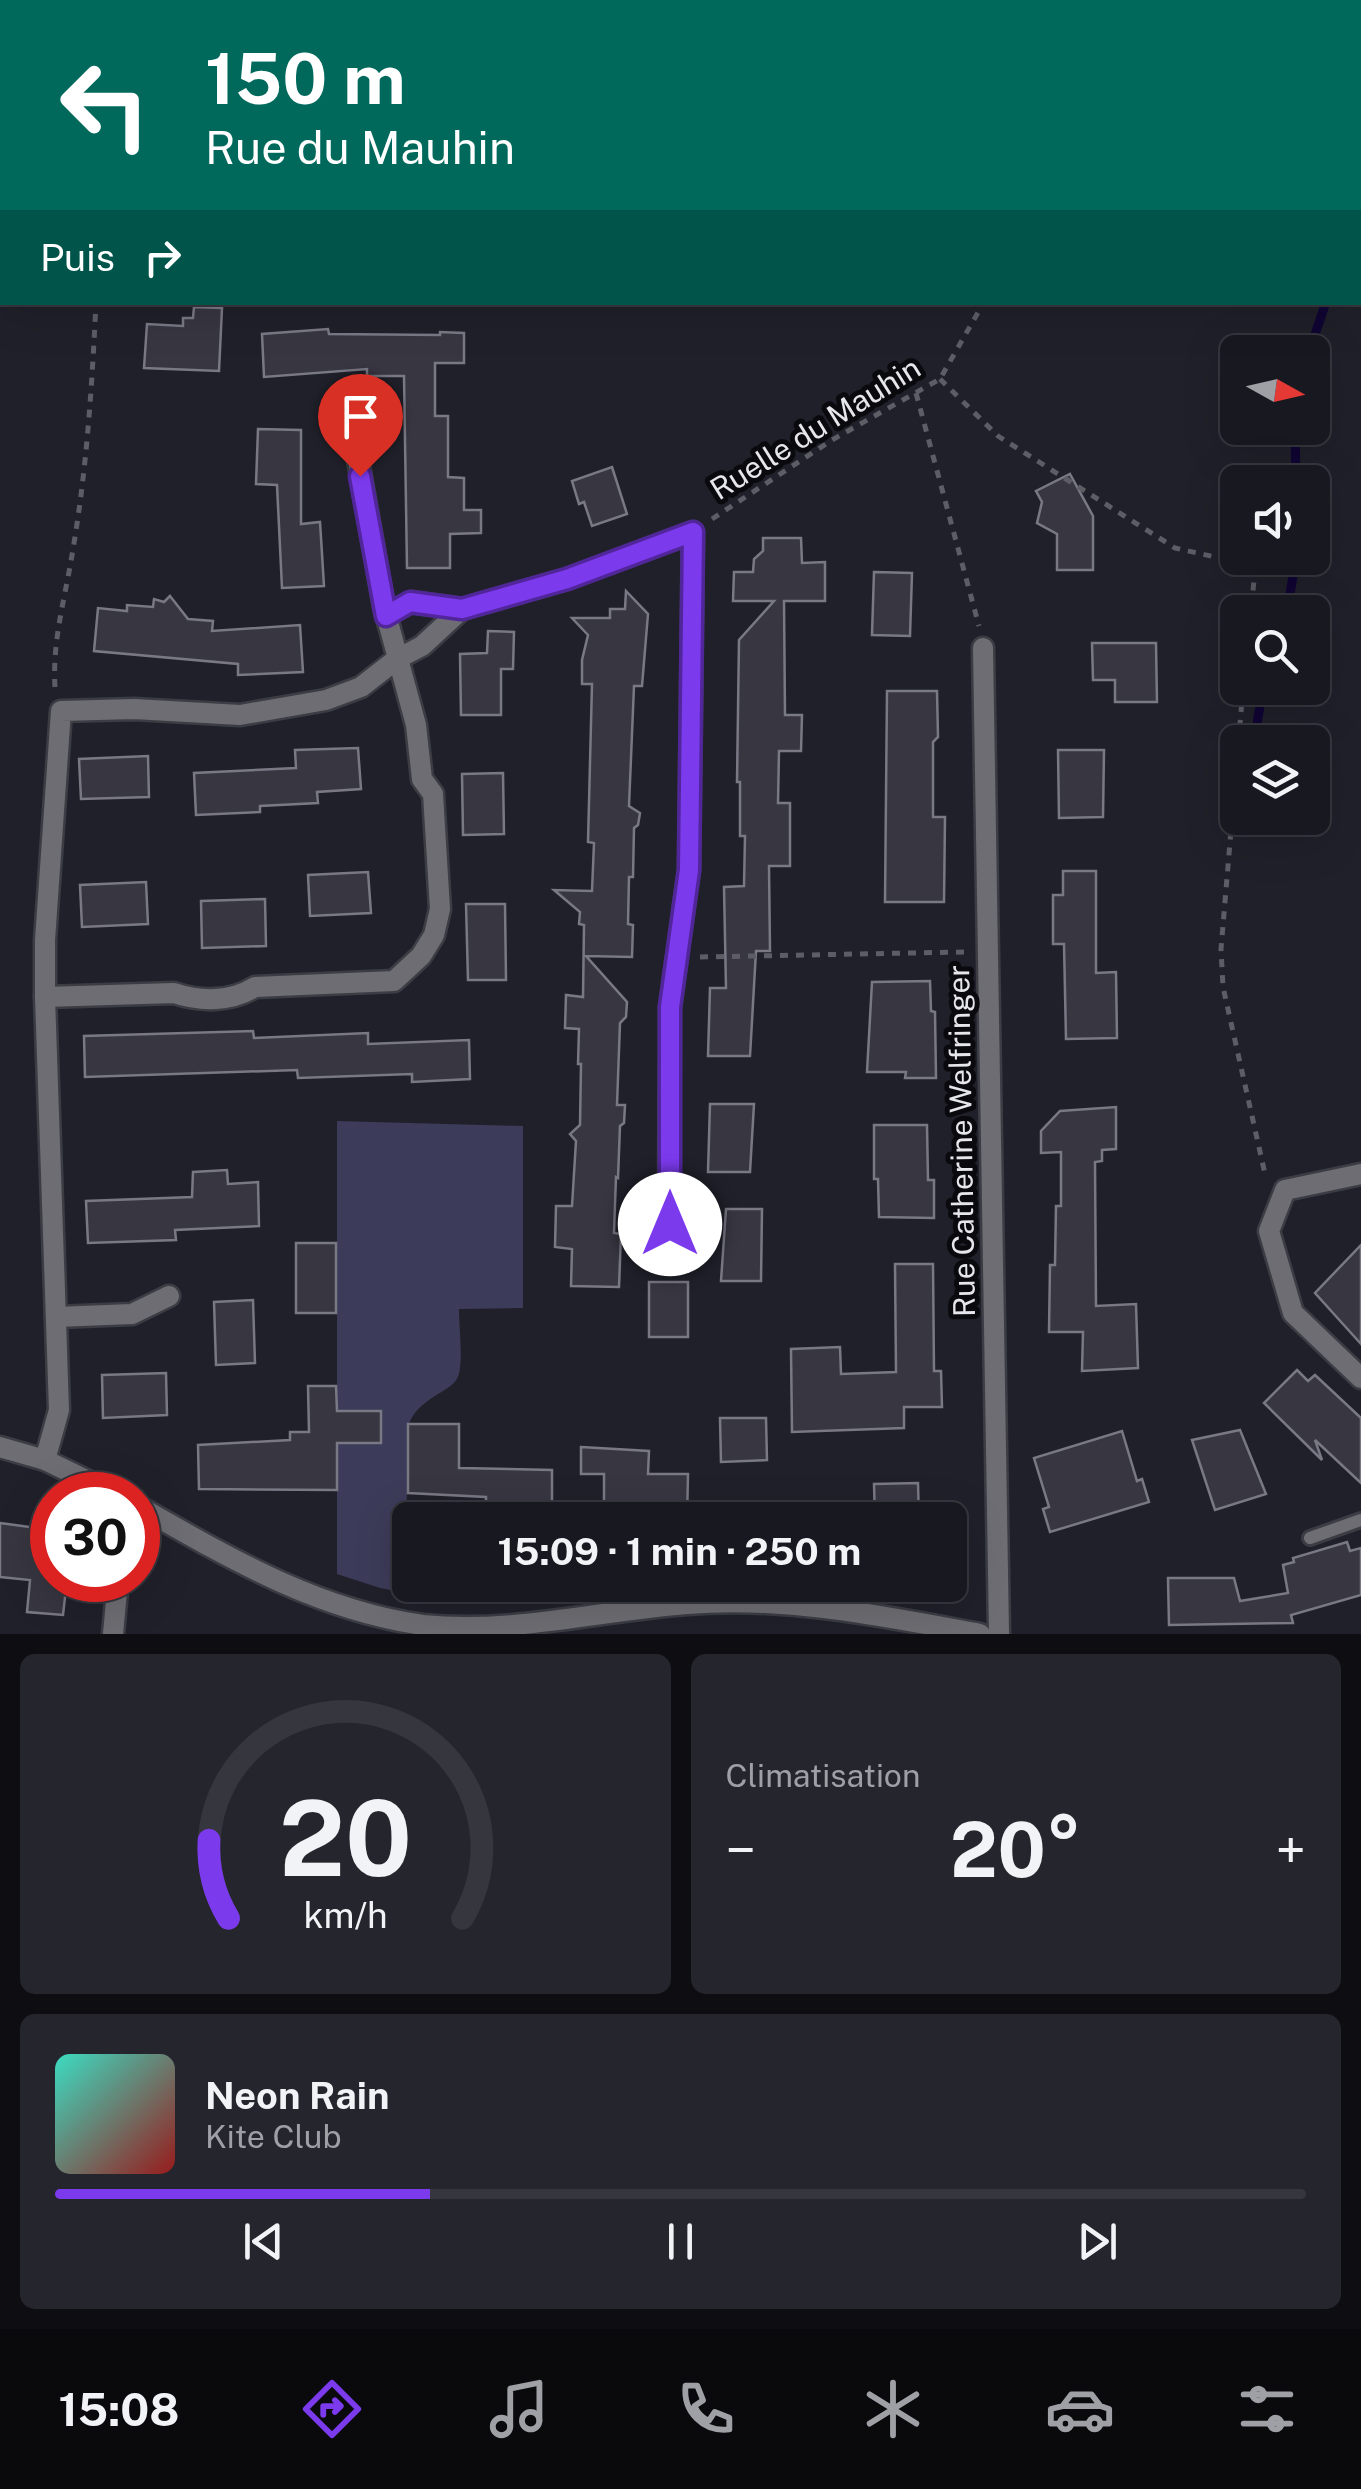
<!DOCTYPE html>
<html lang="fr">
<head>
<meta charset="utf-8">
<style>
	:root { --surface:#181820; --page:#25252d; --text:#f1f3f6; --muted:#9fa0a5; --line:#36373e; --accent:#7c3aed }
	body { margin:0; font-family:"Public Sans",sans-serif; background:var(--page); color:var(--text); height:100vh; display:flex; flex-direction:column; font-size:38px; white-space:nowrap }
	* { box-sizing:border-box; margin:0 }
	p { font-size:32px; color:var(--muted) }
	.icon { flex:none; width:55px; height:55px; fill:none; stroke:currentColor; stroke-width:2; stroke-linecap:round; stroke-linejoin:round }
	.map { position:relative; height:1634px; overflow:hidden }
	.panel { display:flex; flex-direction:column; gap:20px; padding:20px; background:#0d0d12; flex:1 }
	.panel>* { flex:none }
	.hud { position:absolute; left:0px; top:0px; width:1362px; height:305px; box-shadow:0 10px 40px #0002,0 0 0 2px var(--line); background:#00695c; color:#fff; overflow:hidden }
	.needle { width:65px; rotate:98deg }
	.controls { position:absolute; left:1220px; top:335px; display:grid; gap:20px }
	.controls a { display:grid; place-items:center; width:110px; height:110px; border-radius:15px; background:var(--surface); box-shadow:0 10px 40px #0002,0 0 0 2px var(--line); font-size:50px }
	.speed { position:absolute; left:30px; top:1472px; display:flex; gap:20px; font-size:50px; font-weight:700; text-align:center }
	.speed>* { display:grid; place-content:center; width:130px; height:130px; border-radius:50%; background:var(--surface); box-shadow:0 10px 40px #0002,0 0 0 2px var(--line); line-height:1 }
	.speed .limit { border:15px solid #d22; background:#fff; color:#111 }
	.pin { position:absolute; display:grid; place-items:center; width:85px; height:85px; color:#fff; margin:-102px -42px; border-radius:50% 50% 50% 0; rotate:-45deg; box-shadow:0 0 10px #0007 }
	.pin .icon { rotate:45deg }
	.me { position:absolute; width:110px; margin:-55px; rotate:0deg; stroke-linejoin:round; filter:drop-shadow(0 0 8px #0008) }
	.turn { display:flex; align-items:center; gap:35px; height:210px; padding:0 40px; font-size:45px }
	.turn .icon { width:130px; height:130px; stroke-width:2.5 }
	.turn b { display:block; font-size:70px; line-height:85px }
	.then { display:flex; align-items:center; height:95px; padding:0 40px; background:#0003; gap:20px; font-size:38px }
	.big { font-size:75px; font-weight:700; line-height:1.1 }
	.panel .widget { flex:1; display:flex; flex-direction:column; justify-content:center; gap:15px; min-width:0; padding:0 35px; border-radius:15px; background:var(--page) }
	.panel .dial { align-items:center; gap:0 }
	.dial svg { height:260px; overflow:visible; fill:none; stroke:var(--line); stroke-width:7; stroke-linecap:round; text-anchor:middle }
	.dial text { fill:var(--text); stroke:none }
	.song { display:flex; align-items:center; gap:30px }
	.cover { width:120px; height:120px; border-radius:15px; background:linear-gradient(135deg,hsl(170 70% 55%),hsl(0 70% 35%)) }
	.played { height:10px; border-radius:5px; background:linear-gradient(90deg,var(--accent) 30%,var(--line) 30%) }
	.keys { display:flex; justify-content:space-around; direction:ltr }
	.heat { display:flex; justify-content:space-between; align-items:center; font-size:55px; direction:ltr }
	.panel .tiles { flex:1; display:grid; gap:20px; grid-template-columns:1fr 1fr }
	.widget:last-child { grid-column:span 2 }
	.trip { position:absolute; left:392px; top:1502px; width:575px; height:100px; border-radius:15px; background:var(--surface); box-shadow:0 10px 40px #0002,0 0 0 2px var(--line); font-weight:700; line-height:100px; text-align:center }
	.tab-bar { display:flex; height:160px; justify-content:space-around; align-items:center; background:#0a0a0d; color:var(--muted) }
	.tab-bar .icon { width:70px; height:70px }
	.tab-bar .active { color:var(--accent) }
	.tab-bar b { font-size:45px; color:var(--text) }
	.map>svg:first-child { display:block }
	.green { fill:#3c3b59 }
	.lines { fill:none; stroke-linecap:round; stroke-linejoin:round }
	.stream { stroke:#110534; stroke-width:9 }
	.building { fill:#373641; stroke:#797885; stroke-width:2.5 }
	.lane-casing { stroke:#3c3c45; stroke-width:18 }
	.street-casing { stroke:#3c3c45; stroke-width:25 }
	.path { stroke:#5d5d66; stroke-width:5; stroke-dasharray:8 8; stroke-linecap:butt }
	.lane { stroke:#6d6d73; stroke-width:12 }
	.street { stroke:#6d6d73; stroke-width:20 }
	.route-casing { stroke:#51269a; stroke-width:25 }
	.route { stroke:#7c3aed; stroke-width:18 }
	.labels { text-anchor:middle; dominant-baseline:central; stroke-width:10; stroke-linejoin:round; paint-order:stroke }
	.street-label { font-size:30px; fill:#e6e6ed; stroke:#0a0a0e }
</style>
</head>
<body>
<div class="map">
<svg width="1361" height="1634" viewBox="0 0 1361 1634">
	<rect width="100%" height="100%" fill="#20202a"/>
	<path class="green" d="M 337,1121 L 523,1126 L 523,1308 L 459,1309 C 459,1329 463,1355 459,1374 C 454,1393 420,1395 409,1424 L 406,1524 L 410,1525 L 410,1585 L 422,1585 L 425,1596 L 380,1588 L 337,1574 Z"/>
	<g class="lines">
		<g class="stream">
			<polyline points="1360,237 1361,235"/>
			<polyline points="1309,352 1326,302"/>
			<polyline points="1295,428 1296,482"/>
			<polyline points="1287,612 1296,558"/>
			<polyline points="1254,742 1263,688"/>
		</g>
	</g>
	<g class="building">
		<polygon points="194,307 222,308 219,371 144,368 147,324 183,326 183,318 193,318"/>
		<polygon points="328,329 329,334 440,335 440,332 464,333 464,363 435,363 435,416 448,416 448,477 464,478 464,510 481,510 481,533 450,534 450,568 407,568 404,376 367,376 367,369 264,377 262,334"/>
		<polygon points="258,429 301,430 301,524 320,522 324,586 282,588 277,485 256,484"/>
		<polygon points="612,467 627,514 592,526 584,502 579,504 572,481"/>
		<polygon points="1070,474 1093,516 1093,570 1057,570 1057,534 1037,523 1042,502 1036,491"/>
		<polygon points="763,538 801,538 802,563 825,562 825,601 784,601 785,715 802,715 801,751 779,751 778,803 790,803 790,866 769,866 770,951 756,951 750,1056 708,1056 710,988 726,988 724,887 744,886 745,836 740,836 740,782 737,782 739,640 774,601 733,601 734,572 753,572 754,559 763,551"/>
		<polygon points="874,572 912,573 910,636 872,635"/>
		<polygon points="626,591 648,614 642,686 634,686 629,806 640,813 638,825 634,828 633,877 629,877 628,924 633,925 632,957 586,956 627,1002 626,1017 620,1023 617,1105 625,1105 624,1123 620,1126 618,1178 616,1177 614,1233 621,1234 619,1287 571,1286 572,1249 555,1247 556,1206 572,1206 576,1141 570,1134 580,1125 581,1064 578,1064 579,1029 565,1028 566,995 583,997 584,925 579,924 580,912 554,890 592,891 594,843 588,842 592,684 582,684 582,660 588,635 572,618 610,618 610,609 625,609"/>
		<polygon points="170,596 188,619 213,621 212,631 300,625 303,672 238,675 238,664 94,651 98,608 127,611 127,605 153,607 154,599 164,602"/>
		<polygon points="488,631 514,632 513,669 501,669 501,715 461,715 460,654 487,653"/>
		<polygon points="1092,643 1156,643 1157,702 1115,702 1115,680 1093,680"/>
		<polygon points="887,691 937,691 938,737 933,742 933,817 945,817 944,902 885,902"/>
		<polygon points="358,748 361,789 317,792 318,803 260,806 260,812 196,815 194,773 296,768 295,750"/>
		<polygon points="1058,750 1104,750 1103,817 1059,818"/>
		<polygon points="148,756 149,797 81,799 79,759"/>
		<polygon points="503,773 504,834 463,835 462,774"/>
		<polygon points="1063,871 1096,871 1096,973 1116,972 1117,1038 1066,1039 1064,944 1053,944 1053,895 1063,895"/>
		<polygon points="368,872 371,913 310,916 308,875"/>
		<polygon points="146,882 148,924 82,927 80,885"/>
		<polygon points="265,899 266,946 202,948 201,901"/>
		<polygon points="466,904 505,904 506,980 468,980"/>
		<polygon points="930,981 931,1011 935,1012 936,1078 905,1078 906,1072 867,1072 872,982"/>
		<polygon points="253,1031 254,1038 368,1033 368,1044 469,1040 470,1079 412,1082 412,1074 298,1078 297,1070 85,1077 84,1036"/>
		<polygon points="710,1104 754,1104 750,1172 708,1172"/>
		<polygon points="1116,1107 1116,1149 1102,1150 1102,1161 1095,1162 1096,1306 1136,1304 1138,1368 1082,1371 1083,1332 1049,1332 1050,1265 1055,1265 1056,1206 1061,1206 1061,1152 1041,1153 1041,1131 1060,1111"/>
		<polygon points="874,1125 927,1125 928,1180 934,1180 934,1218 879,1217 878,1179 874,1179"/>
		<polygon points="227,1170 228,1184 258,1182 259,1226 175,1230 176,1240 88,1243 86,1201 192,1197 193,1172"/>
		<polygon points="726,1209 762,1209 761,1281 721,1281"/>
		<rect x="296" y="1243" width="40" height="70"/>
		<polygon points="1361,1245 1361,1344 1315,1293"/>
		<polygon points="895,1264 933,1264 934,1371 941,1371 942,1407 904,1407 904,1428 792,1432 791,1349 840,1347 841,1374 896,1372"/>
		<rect x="649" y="1282" width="39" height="55"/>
		<polygon points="253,1300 255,1363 216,1365 214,1302"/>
		<polygon points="1297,1370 1308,1381 1315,1375 1361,1418 1361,1483 1315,1440 1322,1460 1264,1403"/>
		<polygon points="166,1373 167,1415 103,1418 102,1375"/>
		<polygon points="308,1386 336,1386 337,1411 381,1411 381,1443 337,1443 337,1490 199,1489 198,1445 290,1440 290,1432 309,1432"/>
		<polygon points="720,1418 766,1418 767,1460 721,1462"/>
		<polygon points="408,1424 459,1424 459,1468 552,1470 552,1514 486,1513 486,1497 408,1493"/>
		<polygon points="1240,1430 1266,1494 1215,1510 1192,1440"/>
		<polygon points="1122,1431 1137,1481 1142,1479 1149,1502 1050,1532 1043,1509 1049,1507 1034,1458"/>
		<polygon points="581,1447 649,1451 648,1474 688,1474 687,1520 604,1520 604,1474 581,1474"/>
		<polygon points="918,1483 919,1520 875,1520 874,1484"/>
		<polygon points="0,1523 52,1530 52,1580 67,1580 63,1615 27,1612 30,1580 0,1577"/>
		<polygon points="1347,1542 1350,1551 1361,1548 1361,1595 1291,1615 1293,1623 1169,1625 1168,1578 1234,1578 1240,1601 1288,1593 1283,1565 1294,1562 1293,1558"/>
	</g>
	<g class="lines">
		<defs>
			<polyline id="lane" points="1310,1538 1361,1520"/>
			<g id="street">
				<polyline points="386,615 411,602 462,609 567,579 693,532 689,870 670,1007 669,1224"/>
				<polyline points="983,648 999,1634"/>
				<path d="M 45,997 L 174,993 C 201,1002 231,1002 255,987 L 394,981 L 421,956 L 434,935 L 440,909 L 433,794 L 422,779 L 416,725 L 384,607 L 355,443"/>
				<polyline points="1361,1174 1285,1190 1269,1231 1293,1313 1361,1378"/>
				<polyline points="56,1317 132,1314 169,1296"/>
				<polyline points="0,1447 45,1460 117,1495"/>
				<polyline points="45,1460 59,1410 45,997 45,940 61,711 134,709 240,715 326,700 361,687 397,659 422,646 462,609"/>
				<path d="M 138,1506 C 229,1558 317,1610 423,1625 C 512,1634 598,1611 687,1604 C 787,1596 883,1616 980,1634"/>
				<polyline points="113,1634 118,1580"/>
			</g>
		</defs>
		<use href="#lane" class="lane-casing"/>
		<use href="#street" class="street-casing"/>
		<g class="path">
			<polyline points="1138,0 1141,2"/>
			<polyline points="115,2 115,0"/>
			<polyline points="1190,2 1192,0"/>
			<polyline points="940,379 998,436 1175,548 1246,564 1254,580 1251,612"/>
			<polyline points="916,393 979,626"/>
			<polyline points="712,519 832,440 940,379 984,302"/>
			<path d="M 55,687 C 52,639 66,595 73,549 C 87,467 92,385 96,302"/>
			<polyline points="1243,688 1221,949 1223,987 1265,1174"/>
			<polyline points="700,957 964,952"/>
		</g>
		<use href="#lane" class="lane"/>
		<use href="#street" class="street"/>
	</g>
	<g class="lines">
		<defs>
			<polyline id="route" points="360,476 386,616 410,602 462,609 567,579 693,532 689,870 670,1007 670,1224"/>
		</defs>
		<use href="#route" class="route-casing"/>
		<use href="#route" class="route"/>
	</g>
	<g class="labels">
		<g class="street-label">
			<text transform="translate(815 428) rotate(-32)">Ruelle du Mauhin</text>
			<text transform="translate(961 1141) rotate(-91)">Rue Catherine Welfringer</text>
		</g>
	</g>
</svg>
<div class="controls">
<a><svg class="needle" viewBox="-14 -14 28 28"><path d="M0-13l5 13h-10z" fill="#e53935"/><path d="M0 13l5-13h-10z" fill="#9fa0a5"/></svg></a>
<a><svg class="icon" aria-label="sound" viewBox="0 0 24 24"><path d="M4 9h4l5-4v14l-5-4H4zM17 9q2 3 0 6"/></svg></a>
<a><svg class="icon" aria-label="search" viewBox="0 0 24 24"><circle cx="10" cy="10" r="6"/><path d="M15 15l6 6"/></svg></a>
<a><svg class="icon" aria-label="layers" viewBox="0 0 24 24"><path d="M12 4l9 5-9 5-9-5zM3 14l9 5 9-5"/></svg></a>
</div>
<div class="speed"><div class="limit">30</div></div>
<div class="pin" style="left:360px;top:476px;background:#d93025"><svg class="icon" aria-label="arrive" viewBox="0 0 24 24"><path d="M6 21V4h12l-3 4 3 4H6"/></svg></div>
<svg class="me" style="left:670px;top:1224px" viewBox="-20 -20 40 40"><circle r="19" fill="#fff"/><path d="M0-13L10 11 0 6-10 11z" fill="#7c3aed"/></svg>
<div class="trip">15:09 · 1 min · 250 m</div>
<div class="hud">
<div class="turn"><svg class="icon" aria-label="left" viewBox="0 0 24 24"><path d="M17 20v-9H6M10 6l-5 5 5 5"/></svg><div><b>150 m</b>Rue du Mauhin</div></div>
<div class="then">Puis<svg class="icon" aria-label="right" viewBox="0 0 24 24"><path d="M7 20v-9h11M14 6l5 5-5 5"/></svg></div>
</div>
</div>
<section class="panel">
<div class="tiles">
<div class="widget dial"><svg viewBox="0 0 100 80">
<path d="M14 69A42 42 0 1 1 86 69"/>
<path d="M14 69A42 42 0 0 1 8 45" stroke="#7c3aed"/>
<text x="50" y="56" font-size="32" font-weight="700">20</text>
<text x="50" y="72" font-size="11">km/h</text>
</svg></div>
<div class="widget"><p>Climatisation</p>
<div class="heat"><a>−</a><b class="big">20°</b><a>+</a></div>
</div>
<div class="widget">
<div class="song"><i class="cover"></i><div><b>Neon Rain</b><p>Kite Club</p></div></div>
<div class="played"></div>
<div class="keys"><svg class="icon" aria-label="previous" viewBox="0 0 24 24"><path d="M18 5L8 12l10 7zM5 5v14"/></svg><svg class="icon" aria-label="pause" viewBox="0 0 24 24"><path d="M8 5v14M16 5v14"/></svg><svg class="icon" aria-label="next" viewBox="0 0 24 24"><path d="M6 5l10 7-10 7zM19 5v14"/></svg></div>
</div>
</div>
</section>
<nav class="tab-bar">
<b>15:08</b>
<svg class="icon active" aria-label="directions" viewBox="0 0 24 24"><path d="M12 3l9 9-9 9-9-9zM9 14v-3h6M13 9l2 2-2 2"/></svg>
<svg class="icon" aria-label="music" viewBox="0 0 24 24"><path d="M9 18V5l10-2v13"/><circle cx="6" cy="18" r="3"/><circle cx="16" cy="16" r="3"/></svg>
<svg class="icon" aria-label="phone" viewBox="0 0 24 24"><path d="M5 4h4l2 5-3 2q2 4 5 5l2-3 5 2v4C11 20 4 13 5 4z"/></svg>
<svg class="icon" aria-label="climate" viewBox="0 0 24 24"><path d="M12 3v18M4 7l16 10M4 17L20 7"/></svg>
<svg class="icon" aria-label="car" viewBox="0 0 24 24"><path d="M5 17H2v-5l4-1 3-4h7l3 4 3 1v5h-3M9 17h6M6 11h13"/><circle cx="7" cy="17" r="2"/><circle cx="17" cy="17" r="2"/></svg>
<svg class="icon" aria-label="filters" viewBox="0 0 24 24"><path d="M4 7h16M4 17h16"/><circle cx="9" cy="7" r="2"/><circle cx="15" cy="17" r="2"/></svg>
</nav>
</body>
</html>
